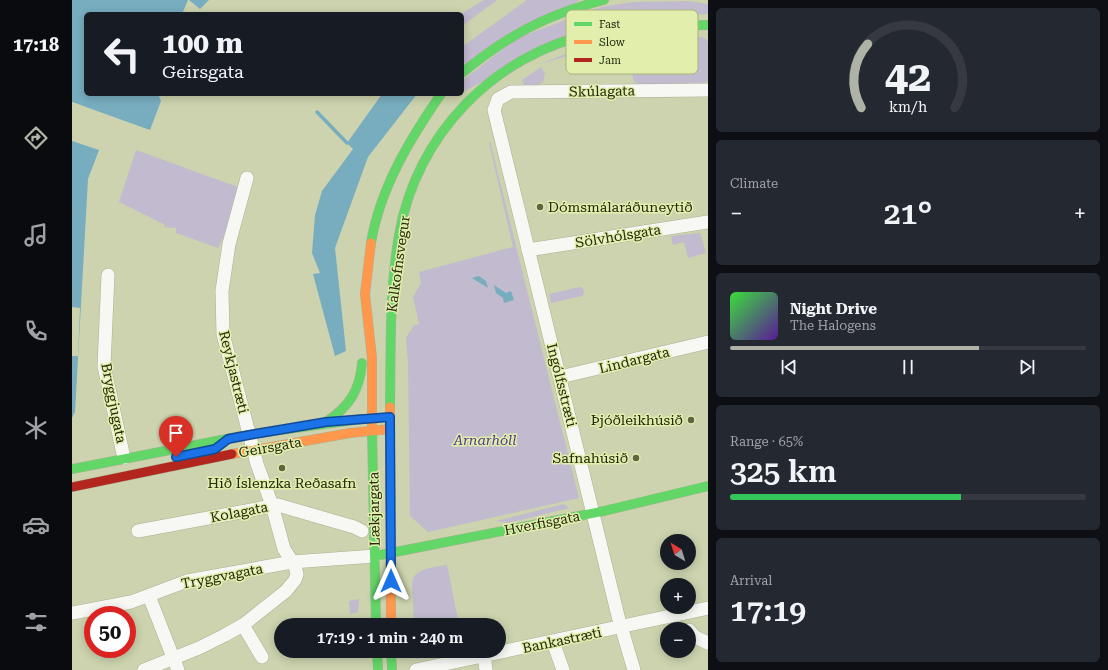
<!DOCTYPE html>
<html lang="en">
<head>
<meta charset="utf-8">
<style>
	:root { --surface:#171b24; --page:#242831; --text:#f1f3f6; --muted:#9ea1a6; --line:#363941; --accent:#afb3a6 }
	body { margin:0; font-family:"Roboto Serif",serif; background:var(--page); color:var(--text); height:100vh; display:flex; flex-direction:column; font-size:15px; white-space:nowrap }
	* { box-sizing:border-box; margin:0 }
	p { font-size:13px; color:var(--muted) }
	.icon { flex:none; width:22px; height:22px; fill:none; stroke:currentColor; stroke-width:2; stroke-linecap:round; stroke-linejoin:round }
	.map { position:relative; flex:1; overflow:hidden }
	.side { display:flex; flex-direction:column; gap:8px; padding:8px; background:#0d0f14; width:400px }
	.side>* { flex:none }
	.top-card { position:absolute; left:12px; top:12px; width:380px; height:84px; border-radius:6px; box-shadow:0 2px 10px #0003; background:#171b24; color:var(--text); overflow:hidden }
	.needle { width:26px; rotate:322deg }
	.fabs { position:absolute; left:588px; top:534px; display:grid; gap:8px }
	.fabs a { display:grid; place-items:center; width:36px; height:36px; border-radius:50%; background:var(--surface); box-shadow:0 2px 10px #0003; font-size:20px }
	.speed { position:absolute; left:12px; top:606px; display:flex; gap:8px; font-size:20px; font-weight:700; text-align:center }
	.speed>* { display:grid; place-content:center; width:52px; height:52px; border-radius:50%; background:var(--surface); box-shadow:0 2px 10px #0003; line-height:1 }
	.speed .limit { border:6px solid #d22; background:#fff; color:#111 }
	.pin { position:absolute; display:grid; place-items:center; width:34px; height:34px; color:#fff; margin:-41px -17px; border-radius:50% 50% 50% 0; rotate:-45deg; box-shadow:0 0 4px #0007 }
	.pin .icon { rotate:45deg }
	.me { position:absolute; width:44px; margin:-22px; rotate:0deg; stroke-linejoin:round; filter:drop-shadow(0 0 3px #0008) }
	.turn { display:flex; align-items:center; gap:14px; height:84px; padding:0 12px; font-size:18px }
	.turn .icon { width:52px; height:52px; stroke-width:2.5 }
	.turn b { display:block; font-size:28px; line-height:34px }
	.big { font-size:30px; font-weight:600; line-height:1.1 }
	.side .widget { flex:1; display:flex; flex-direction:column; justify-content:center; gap:6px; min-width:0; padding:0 14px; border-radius:6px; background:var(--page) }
	.side .dial { align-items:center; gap:0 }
	.dial svg { height:104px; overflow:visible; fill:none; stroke:var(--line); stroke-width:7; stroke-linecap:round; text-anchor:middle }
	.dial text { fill:var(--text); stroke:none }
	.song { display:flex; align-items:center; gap:12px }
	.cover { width:48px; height:48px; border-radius:6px; background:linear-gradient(135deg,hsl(120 70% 55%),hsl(270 70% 35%)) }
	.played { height:4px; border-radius:2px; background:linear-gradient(90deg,var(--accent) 70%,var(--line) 70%) }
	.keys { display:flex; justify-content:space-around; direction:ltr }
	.heat { display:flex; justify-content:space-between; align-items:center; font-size:22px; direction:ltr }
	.charge { height:6px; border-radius:3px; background:linear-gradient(90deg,#34c759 65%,var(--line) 0) }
	.trip { position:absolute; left:202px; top:618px; width:232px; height:40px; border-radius:20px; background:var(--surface); box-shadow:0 2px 10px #0003; font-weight:600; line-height:40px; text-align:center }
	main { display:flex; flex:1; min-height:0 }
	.tabs { display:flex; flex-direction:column; width:72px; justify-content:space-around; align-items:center; background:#090b0e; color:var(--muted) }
	.tabs .icon { width:28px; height:28px }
	.tabs .active { color:var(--accent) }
	.tabs b { font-size:18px; color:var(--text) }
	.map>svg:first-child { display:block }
	.green { fill:#c2bacf }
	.water { fill:#78adc0 }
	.pier { fill:#ccd3ae }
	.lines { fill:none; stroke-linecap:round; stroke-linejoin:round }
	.stream { stroke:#78adc0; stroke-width:3.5 }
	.street-casing { stroke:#abb193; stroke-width:14 }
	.fast-casing { stroke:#abb193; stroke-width:10 }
	.slow-casing { stroke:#abb193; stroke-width:10 }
	.jam-casing { stroke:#abb193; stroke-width:10 }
	.street { stroke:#f7f8f3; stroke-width:13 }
	.fast { stroke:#63d668; stroke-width:9 }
	.slow { stroke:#ff974d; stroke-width:9 }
	.jam { stroke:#b3261e; stroke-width:9 }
	.route-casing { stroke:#114b97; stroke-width:10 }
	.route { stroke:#1a73e8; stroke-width:7 }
	.poi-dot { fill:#5f6445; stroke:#e2efac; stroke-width:1.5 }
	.labels { text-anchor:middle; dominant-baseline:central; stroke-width:3; stroke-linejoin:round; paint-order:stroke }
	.street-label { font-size:14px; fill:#24280d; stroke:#e2efac }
	.poi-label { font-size:14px; fill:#24280d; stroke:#e2efac; text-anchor:end }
	.park-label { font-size:14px; font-style:italic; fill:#553988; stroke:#e2efac }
	.key { fill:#e2efac; stroke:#a9b37c; stroke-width:1 }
	.key-label { font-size:11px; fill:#24280d }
</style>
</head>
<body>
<main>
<nav class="tabs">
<b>17:18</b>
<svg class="icon active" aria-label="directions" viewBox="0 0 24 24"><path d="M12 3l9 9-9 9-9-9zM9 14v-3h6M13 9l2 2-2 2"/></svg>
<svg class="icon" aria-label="music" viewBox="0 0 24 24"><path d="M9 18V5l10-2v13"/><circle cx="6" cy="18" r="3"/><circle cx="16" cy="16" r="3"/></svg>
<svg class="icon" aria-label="phone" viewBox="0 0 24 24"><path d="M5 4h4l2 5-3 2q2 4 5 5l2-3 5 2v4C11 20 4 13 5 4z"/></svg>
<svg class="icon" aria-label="climate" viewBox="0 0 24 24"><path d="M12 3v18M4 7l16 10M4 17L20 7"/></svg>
<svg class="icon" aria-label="car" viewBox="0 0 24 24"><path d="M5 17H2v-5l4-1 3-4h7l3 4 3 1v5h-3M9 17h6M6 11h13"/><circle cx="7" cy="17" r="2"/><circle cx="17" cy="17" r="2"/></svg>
<svg class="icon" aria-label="filters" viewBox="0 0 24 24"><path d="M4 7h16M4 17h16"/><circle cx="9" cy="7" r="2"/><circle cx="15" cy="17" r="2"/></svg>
</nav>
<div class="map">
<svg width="636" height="670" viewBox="0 0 636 670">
	<rect width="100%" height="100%" fill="#ccd3ae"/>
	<g class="green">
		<polygon points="412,0 425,0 390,26 389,14"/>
		<polygon points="455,0 508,0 390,65 390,47"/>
		<path d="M 615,1 L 636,4 L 636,14 C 602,18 568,12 535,21 L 390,92 L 390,81 L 445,38 L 529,7 L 562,2 Z"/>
		<polygon points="629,37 634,39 636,42 636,81 630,84 567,84 562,82 560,73 571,67 581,67 581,58 558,57 557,50 512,51 468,64 493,54 547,40"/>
		<polygon points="469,67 473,74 471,82 464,86 452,85 450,80"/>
		<polygon points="418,142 507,498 356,532 338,516 336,362 334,338 342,325 347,324 341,297 349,283 347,272 441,247 417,143"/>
		<polygon points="64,150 174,190 146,248 104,233 104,228 92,227 93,225 47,202"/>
		<polygon points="628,233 634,253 616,258 612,242 601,245 599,236"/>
		<polygon points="508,287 511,289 512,294 510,296 479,303 477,294"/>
		<polygon points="492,504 497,508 436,523 424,521"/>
		<path d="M 375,565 L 387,625 L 342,625 L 340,582 C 342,568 364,567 375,565 Z"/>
		<polygon points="287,599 286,612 278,614 277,601"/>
		<polygon points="343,651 382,651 344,659"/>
	</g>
	<g class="water">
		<polygon points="0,0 116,0 110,14 14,14 14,94 86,94 89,101 78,130 0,102"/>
		<polygon points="117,0 137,0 128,9"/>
		<polygon points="310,94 345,94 296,157 263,248 274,351 263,356 241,274 248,273 240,253 243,215 250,191 281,149 275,143"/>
		<polygon points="0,141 27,150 16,179 3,412 0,418"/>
		<polygon points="407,276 414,281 416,288 400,278"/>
		<polygon points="422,285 434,293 439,291 442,300 432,303 431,298 424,293"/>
	</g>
	<g class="pier">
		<polygon points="0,102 39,117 39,118 0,105"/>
		<polygon points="0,307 8,308 6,356 0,356"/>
	</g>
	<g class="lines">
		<polyline class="stream" points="245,112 275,143"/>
		<defs>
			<g id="street">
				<polyline points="456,250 636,222"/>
				<polyline points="36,275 32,366 52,458"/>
				<polyline points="488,377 636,342"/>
				<polyline points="66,531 206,505 282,527 290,531"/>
				<polyline points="77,596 106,670"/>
				<polyline points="0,613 59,602 115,581 220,562 303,556"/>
				<polyline points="171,625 190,657"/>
				<polyline points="617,630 623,637 636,643"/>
				<polyline points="481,642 491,670"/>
				<polyline points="412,656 414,670"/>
				<polyline points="72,670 127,648 153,635 171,625 214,591 223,580 225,574 223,566 212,549 200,505 185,464 151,334 150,291 157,244 175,178"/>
				<polyline points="344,670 636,608"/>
				<polyline points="562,670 546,616 422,110 426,99 439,92 636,90"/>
			</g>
			<g id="fast">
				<path d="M 390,73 C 435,36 475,14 532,0"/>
				<path d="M 299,243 C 308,188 338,139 369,94"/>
				<path d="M 318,407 C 319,350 317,292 327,235 C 344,135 422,54 522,33 C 559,25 598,26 636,25"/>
				<path d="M 254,422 C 277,407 288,390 290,363"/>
				<polyline points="300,430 304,625"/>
				<polyline points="0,469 180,434 289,419"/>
				<polyline points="303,556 532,511 636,486"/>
				<polyline points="305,651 306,670"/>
				<polyline points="319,651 320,670"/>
			</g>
			<g id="slow">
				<polyline points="299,243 293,294 300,358 300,430"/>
				<polyline points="318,429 319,625"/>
				<polyline points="160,454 278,433 318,429 318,407"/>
			</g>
			<polyline id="jam" points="0,487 160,454"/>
		</defs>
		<use href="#street" class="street-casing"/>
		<use href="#fast" class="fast-casing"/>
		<use href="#slow" class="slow-casing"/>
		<use href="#jam" class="jam-casing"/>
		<use href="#street" class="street"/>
		<use href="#fast" class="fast"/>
		<use href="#slow" class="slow"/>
		<use href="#jam" class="jam"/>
	</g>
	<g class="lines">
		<defs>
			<polyline id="route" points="104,457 143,449 156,439 177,435 254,422 318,417 319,581"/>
		</defs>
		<use href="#route" class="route-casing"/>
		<use href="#route" class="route"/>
	</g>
	<g class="poi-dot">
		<circle cx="468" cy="207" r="4"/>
		<circle cx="619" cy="420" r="4"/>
		<circle cx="564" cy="458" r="4"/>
		<circle cx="210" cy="468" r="4"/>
	</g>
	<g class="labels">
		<g class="street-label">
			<text transform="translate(530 91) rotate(-1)">Skúlagata</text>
			<text transform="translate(546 236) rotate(-9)">Sölvhólsgata</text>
			<text transform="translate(326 264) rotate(-82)">Kalkofnsvegur</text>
			<text transform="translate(562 360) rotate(-14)">Lindargata</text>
			<text transform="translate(162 372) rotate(76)">Reykjastræti</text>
			<text transform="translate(490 385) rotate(76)">Ingólfsstræti</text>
			<text transform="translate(42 403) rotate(79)">Bryggjugata</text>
			<text transform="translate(198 447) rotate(-10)">Geirsgata</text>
			<text transform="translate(302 509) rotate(-91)">Lækjargata</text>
			<text transform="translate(167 512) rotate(-11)">Kolagata</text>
			<text transform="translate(470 523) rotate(-11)">Hverfisgata</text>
			<text transform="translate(150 576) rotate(-11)">Tryggvagata</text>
			<text transform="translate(490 640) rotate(-12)">Bankastræti</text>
		</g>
		<g class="poi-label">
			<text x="476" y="207" text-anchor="start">Dómsmálaráðuneytið</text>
			<text x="611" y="420">Þjóðleikhúsið</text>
			<text x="556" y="458">Safnahúsið</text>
			<text x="210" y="483" text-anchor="middle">Hið Íslenzka Reðasafn</text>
		</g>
		<g class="park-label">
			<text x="413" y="440">Arnarhóll</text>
		</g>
	</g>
	<rect x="494" y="10" width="132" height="64" rx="6" class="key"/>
	<rect x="502" y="22" width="18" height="4" fill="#63d668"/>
	<rect x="502" y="40" width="18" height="4" fill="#ff974d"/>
	<rect x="502" y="58" width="18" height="4" fill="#b3261e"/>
	<g class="key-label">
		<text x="527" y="28">Fast</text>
		<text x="527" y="46">Slow</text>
		<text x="527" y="64">Jam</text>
	</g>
</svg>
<div class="fabs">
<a><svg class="needle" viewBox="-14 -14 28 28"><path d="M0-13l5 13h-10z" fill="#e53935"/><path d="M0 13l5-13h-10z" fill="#9ea1a6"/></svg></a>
<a>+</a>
<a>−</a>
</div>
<div class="speed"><div class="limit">50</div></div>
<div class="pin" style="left:104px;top:457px;background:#d93025"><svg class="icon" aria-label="arrive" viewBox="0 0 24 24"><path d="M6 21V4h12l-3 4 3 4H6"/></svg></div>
<svg class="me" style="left:319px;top:581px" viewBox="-20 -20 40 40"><path d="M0-17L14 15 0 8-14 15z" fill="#1a73e8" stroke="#fff" stroke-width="4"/></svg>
<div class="trip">17:19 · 1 min · 240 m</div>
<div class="top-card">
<div class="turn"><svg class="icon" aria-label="left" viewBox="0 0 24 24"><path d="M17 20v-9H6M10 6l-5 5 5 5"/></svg><div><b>100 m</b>Geirsgata</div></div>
</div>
</div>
<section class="side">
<div class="widget dial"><svg viewBox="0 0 100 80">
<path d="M14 69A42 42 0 1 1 86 69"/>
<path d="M14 69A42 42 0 0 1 19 20" stroke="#afb3a6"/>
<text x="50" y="56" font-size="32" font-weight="700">42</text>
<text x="50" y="72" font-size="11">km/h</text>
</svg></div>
<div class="widget"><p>Climate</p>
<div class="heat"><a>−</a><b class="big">21°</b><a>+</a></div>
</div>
<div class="widget">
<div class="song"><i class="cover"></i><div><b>Night Drive</b><p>The Halogens</p></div></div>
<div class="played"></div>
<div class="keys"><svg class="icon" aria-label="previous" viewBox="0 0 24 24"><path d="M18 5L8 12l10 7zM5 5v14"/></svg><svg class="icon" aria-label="pause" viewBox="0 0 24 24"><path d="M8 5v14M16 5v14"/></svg><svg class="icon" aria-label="next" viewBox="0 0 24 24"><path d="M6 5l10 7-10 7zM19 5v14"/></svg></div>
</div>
<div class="widget"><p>Range · 65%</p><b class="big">325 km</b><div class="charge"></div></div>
<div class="widget"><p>Arrival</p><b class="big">17:19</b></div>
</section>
</main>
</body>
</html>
